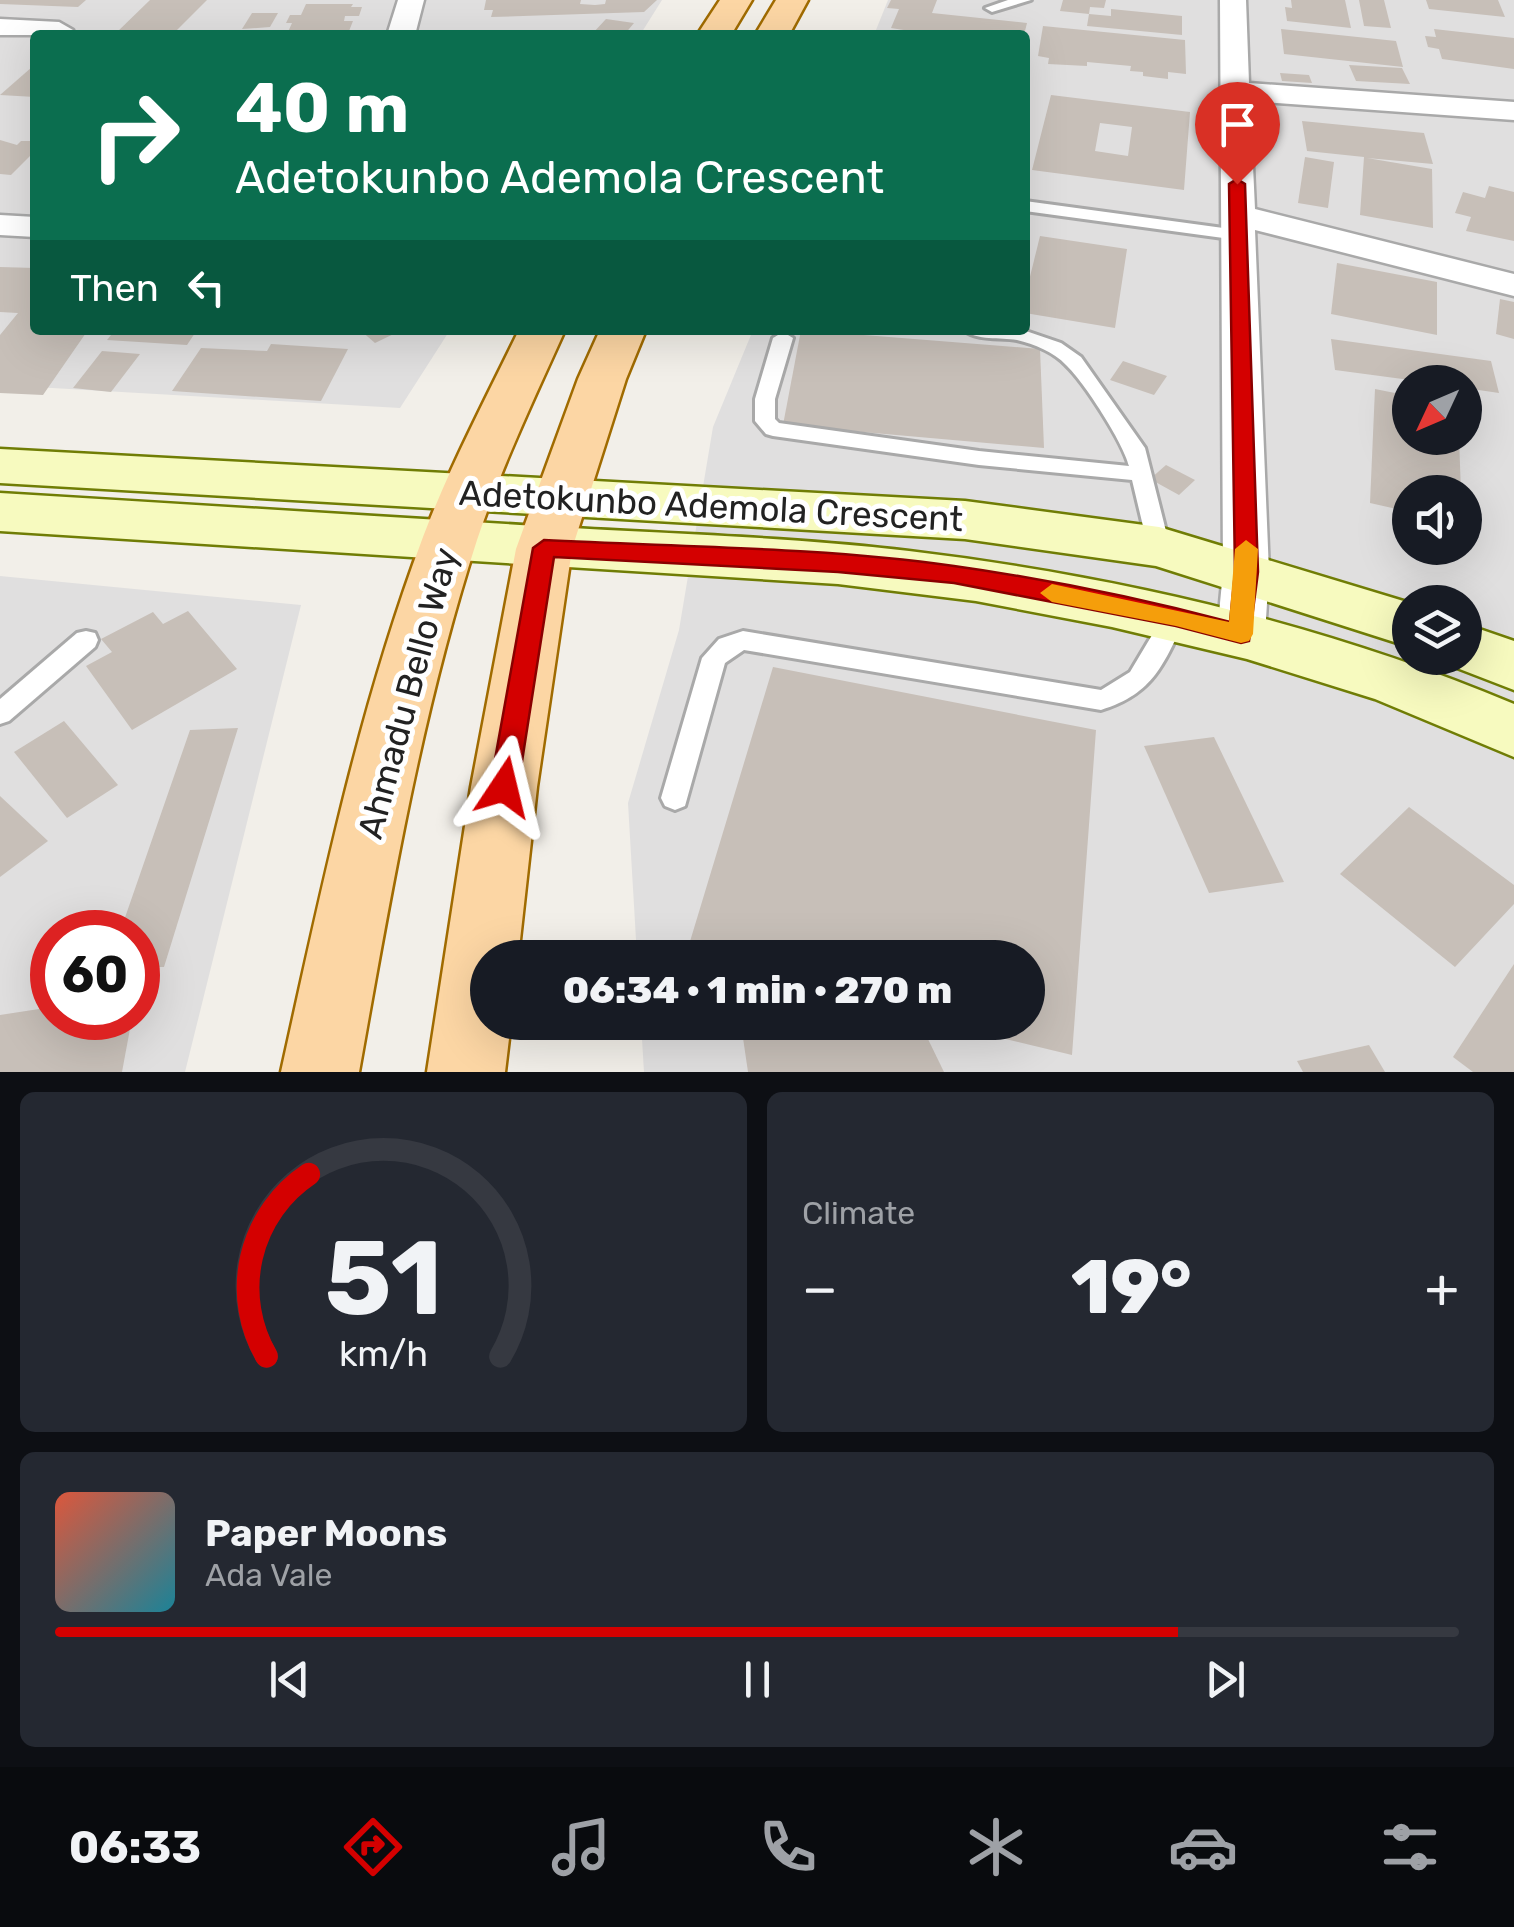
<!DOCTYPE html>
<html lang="en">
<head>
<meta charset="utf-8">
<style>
	:root { --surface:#171b24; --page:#242831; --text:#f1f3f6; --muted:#9ea1a6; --line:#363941; --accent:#d40000 }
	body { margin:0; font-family:Rubik,sans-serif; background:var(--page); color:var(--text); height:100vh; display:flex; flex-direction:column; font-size:38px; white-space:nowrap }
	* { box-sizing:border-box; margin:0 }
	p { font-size:32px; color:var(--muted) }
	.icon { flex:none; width:55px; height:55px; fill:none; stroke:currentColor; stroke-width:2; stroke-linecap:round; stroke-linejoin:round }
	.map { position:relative; height:1072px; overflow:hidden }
	.sheet { display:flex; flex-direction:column; gap:20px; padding:20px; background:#0d0f14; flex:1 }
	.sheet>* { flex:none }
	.hud { position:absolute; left:30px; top:30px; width:1000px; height:305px; border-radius:10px; box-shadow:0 10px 40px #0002; background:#0b6e4f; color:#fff; overflow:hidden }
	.needle { width:65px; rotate:226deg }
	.buttons { position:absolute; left:1392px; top:365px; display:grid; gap:20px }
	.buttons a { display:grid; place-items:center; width:90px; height:90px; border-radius:50%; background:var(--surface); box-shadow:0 10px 40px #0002; font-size:50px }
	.speed { position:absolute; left:30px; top:910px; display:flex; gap:20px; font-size:50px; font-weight:700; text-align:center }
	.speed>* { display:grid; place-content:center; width:130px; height:130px; border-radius:50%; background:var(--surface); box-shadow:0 10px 40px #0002; line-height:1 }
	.speed .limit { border:15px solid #d22; background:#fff; color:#111 }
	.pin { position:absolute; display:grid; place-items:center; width:85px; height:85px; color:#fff; margin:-102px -42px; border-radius:50% 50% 50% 0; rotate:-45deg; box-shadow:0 0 10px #0007 }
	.pin .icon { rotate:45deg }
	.me { position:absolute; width:110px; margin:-55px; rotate:10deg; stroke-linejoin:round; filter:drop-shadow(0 0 8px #0008) }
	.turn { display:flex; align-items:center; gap:35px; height:210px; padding:0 40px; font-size:45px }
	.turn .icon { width:130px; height:130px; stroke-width:2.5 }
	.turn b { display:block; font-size:70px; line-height:85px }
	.then { display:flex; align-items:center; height:95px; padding:0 40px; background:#0003; gap:20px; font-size:38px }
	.big { font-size:75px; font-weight:800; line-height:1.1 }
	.sheet .card { flex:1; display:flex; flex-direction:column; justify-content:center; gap:15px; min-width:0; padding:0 35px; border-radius:15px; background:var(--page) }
	.sheet .dial { align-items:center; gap:0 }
	.dial svg { height:260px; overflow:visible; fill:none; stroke:var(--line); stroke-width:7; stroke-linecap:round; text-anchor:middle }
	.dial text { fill:var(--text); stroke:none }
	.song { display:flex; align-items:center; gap:30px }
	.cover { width:120px; height:120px; border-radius:15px; background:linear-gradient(135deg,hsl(10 70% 55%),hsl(190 70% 35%)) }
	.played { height:10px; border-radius:5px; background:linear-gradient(90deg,var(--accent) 80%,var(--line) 80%) }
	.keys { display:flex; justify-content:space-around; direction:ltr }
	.heat { display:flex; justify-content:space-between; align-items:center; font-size:55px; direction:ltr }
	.sheet .tiles { flex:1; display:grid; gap:20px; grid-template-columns:1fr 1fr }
	.card:last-child { grid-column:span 2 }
	.trip { position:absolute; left:470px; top:940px; width:575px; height:100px; border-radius:50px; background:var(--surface); box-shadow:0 10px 40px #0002; font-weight:800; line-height:100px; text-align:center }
	.tabs { display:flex; height:160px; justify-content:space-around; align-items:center; background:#090b0e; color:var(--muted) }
	.tabs .icon { width:70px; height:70px }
	.tabs .active { color:var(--accent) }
	.tabs b { font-size:45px; color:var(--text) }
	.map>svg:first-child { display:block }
	.residential { fill:#e0dfdf; fill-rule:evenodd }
	.building { fill:#c7bfb8; fill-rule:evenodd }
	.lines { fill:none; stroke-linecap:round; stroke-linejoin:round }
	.service-casing { stroke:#a9a9a9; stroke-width:6 }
	.minor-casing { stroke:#a9a9a9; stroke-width:5 }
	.secondary-casing { stroke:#707d05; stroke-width:5 }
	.primary-casing { stroke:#a06b00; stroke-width:5 }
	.service { fill:#fff; fill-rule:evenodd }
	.minor { fill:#fff; fill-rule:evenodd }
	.secondary { fill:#f7fabf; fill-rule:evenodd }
	.primary { fill:#fcd6a4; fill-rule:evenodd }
	.route { fill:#d40000; stroke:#8a0000; stroke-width:2.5 }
	.slow { fill:#f59e0b }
	.labels { text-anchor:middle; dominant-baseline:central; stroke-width:10; stroke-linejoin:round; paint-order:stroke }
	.street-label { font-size:35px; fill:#222; stroke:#fff }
</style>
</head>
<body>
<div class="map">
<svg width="1514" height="1072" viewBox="0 0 1514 1072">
	<rect width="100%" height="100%" fill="#f2efe9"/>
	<g class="residential">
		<polygon points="0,0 662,0 640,35 35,35 35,330 450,330 400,408 0,385"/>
		<path d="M 888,0 L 1514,0 L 1514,1072 L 644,1072 L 641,1023 L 1028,1022 L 1028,958 L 637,957 L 628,803 L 679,630 L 713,427 L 753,330 L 1025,330 L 1025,35 L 874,35 ZM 1410,382 L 1465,382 L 1465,438 L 1410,438 ZM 1410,492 L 1465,492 L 1465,548 L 1410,548 ZM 1410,602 L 1465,602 L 1465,658 L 1410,658 Z"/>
		<path d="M 0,576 L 301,605 L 185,1072 L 0,1072 ZM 52,932 L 138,932 L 138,1018 L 52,1018 Z"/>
	</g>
	<g class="building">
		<polygon points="0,0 86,0 78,7 0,4"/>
		<polygon points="150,0 207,0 172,35 114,35"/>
		<polygon points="486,0 581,0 580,4 595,5 605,4 606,0 657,0 644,12 491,17 493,10 484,10"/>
		<polygon points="891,0 937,0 932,13 1027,23 1024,35 935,35 891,28 899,9 887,8"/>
		<polygon points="1063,0 1106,0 1104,8 1090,7 1089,14 1060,11"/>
		<polygon points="1291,0 1345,0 1351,28 1287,21 1285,7 1292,8"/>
		<polygon points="1359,0 1384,0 1391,28 1364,26"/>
		<polygon points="1426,0 1498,0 1505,17 1429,9"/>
		<polygon points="306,4 353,4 351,7 362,7 359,16 345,16 344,21 353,21 349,31 288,32 292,23 286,23 290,15 301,15"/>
		<polygon points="1111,9 1182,16 1182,35 1087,26 1089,14 1111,16"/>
		<polygon points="252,13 278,13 270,27 242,29"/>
		<polygon points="606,19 634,23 624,35 593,33"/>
		<polygon points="1043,26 1185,40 1186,74 1168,72 1168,79 1143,76 1143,72 1130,71 1131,66 1087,62 1087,66 1048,64 1049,58 1038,56"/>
		<polygon points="1281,29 1396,41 1403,67 1284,54"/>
		<polygon points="1434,29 1514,38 1514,69 1442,59 1439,49 1428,47 1425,36 1436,37"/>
		<polygon points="1349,65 1402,68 1410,84 1356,81"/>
		<polygon points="32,67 35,97 0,95"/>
		<polygon points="1280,73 1309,75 1312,83 1282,81"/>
		<path d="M 1051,95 L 1190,112 L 1184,190 L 1032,170 ZM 1100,123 L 1132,127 L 1128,156 L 1095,151 Z"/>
		<polygon points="1302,121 1424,133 1433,164 1367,158 1432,169 1433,228 1360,215 1364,157 1307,151"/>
		<polygon points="0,140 17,145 21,141 35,141 35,151 11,175 0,174"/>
		<polygon points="1305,157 1334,162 1328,208 1298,203"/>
		<polygon points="1489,186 1514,192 1514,241 1466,231 1471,217 1455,213 1463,192 1485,198"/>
		<polygon points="1040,236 1127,249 1115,328 1025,313 1025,297"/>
		<polygon points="1337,263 1437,282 1437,335 1331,314"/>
		<polygon points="0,267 35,268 35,330 88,330 43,395 0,393 0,335 18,313 0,312"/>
		<polygon points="1500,299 1514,302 1514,339 1496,334"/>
		<polygon points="115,330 197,330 187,345 107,340"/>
		<polygon points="360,330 402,330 375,343"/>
		<polygon points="801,330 1040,349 1044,448 783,425"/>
		<polygon points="1331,339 1491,361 1499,393 1465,388 1465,382 1425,382 1335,370"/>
		<polygon points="271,344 348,349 321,401 172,391 201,348 267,351"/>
		<polygon points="102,351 140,354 111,392 73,388"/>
		<polygon points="1123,361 1167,376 1154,395 1110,380"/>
		<polygon points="1375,389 1410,396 1410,438 1459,438 1461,492 1410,492 1410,512 1370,503"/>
		<polygon points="1166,465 1195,480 1179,495 1150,479"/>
		<polygon points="188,611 237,669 132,730 86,666 112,652 101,639 153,612 163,624"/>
		<polygon points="773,667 1096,730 1072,1055 944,1024 1028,1022 1028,958 685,958"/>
		<polygon points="64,721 118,785 67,818 14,752"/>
		<polygon points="238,728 164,967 138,967 138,932 120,932 190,730"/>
		<polygon points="1214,737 1284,882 1209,893 1144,746"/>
		<polygon points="0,796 48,841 0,877"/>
		<polygon points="1409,807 1514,885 1514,904 1455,967 1340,874"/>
		<polygon points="1514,964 1514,1072 1473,1072 1453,1057"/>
		<polygon points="52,1007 52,1018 132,1018 122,1072 0,1072 0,1015"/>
		<polygon points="926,1035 944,1072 748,1072 743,1038"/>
		<polygon points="1369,1045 1385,1072 1303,1072 1297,1061"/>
	</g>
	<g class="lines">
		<defs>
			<g id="service">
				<polygon points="1008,0 1031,0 992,12 985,8"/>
				<polygon points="1025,201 1238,230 1247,235 1238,240 1025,211"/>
				<path d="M 964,330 L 1023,330 L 1061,343 L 1081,357 L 1145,448 L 1170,547 L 1167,553 L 1159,555 L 1148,547 L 1132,480 L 979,465 L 773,436 L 766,434 L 755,421 L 755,399 L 773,338 L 783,332 L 793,338 L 775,399 L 775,419 L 779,423 L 979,451 L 1129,466 C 1123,442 1084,382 1066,365 C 1054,352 1034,344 1017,340 C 1000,337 977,341 964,330 Z"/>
				<path d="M 1175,607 L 1183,610 L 1187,616 C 1163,664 1155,693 1101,710 L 744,650 L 725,663 L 685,806 L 675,810 L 665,806 L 661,798 L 702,658 L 719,639 L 743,631 L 1101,690 L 1130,672 L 1167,610 Z"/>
				<polygon points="86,631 95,633 98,640 95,647 9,721 0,724 0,699 77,633"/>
			</g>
			<g id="minor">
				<polygon points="398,0 424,0 415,35 387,35"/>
				<polygon points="1220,0 1246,0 1249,83 1514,102 1514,120 1250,101 1255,209 1514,274 1514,296 1255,230 1269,572 1265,634 1258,647 1241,652 1224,647 1217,634 1223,572"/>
				<polygon points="0,19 59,22 73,30 69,35 0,35"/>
				<polygon points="0,215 35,217 35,237 0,235"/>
			</g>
			<g id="secondary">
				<polygon points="0,449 965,501 1159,527 1410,603 1410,647 1156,566 965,539 0,483"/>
				<path d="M 0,493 C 185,504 370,516 555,527 C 673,534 792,537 909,551 C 1116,576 1322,623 1514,704 L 1514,757 L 1375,699 L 1247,659 L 1112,627 L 976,601 L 838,584 L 0,531 Z"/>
				<polygon points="1465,624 1514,641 1514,690 1444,663 1441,658 1465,658"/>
			</g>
			<g id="primary">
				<polygon points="720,0 752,0 731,35 697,35"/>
				<polygon points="776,0 808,0 789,35 755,35"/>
				<path d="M 519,330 L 565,330 C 534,399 501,468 477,540 C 421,713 391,893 359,1072 L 281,1072 C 321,892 358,710 423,537 C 450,466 486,398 519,330 Z"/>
				<polygon points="600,330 646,330 626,379 572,549 537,787 518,958 488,958 488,1022 511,1022 505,1072 427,1072 471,787 516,549 578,379"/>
			</g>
		</defs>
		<use href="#service" class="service-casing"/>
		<use href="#minor" class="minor-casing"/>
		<use href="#secondary" class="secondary-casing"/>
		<use href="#primary" class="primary-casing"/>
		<use href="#service" class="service"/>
		<use href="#minor" class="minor"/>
		<use href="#secondary" class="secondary"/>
		<use href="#primary" class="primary"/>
	</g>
	<path class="route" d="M 1237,179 L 1245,184 L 1258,572 L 1249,641 L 1241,643 L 1176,626 L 954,583 L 838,572 L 554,557 L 518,787 L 514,795 L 504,799 L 494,795 L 490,787 L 533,548 L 544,540 C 680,547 819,547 954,566 C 1046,579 1140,598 1230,622 L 1235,572 L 1229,184 Z"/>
	<polygon class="slow" points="1246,540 1258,549 1253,634 1249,641 1241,643 1176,626 1052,602 1040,593 1052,584 1229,622 1235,549"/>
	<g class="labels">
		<g class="street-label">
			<text transform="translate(711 506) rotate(3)">Adetokunbo Ademola Crescent</text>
			<text transform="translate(408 693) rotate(-75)">Ahmadu Bello Way</text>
		</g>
	</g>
</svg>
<div class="buttons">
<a><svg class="needle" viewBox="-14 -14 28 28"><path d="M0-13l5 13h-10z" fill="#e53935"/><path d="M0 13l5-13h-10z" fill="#9ea1a6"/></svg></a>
<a><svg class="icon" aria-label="sound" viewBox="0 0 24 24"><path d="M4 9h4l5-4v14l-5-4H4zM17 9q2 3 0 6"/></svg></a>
<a><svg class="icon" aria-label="layers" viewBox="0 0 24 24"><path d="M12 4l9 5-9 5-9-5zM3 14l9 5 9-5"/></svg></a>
</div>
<div class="speed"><div class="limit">60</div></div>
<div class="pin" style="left:1237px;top:184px;background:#d93025"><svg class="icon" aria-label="arrive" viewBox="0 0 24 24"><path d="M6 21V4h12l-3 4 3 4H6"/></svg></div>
<svg class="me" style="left:504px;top:787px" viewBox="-20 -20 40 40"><path d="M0-17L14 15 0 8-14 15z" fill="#d40000" stroke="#fff" stroke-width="4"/></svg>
<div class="trip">06:34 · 1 min · 270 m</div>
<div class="hud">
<div class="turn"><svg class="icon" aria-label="right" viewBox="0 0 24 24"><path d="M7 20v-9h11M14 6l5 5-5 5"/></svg><div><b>40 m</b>Adetokunbo Ademola Crescent</div></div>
<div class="then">Then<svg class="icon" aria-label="left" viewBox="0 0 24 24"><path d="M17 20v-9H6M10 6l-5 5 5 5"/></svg></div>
</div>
</div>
<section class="sheet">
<div class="tiles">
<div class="card dial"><svg viewBox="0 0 100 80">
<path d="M14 69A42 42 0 1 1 86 69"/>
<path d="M14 69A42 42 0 0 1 27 13" stroke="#d40000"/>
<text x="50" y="56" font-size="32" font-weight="700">51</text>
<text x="50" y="72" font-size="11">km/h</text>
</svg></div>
<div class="card"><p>Climate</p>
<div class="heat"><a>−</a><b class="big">19°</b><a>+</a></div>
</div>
<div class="card">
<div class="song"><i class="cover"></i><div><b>Paper Moons</b><p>Ada Vale</p></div></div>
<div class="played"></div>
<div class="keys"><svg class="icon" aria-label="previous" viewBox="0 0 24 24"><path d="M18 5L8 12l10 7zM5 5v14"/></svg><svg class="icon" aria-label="pause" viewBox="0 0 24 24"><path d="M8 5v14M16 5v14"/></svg><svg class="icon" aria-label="next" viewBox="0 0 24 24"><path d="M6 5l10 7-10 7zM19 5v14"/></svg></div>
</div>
</div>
</section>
<nav class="tabs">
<b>06:33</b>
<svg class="icon active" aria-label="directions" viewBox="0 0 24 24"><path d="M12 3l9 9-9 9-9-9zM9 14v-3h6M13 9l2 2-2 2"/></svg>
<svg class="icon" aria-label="music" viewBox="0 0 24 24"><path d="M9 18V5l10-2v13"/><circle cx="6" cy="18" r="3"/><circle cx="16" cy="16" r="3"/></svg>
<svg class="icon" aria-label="phone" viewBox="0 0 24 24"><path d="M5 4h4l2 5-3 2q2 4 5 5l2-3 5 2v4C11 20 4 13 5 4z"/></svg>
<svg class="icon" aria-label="climate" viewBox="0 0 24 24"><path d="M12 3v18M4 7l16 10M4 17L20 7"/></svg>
<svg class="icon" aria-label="car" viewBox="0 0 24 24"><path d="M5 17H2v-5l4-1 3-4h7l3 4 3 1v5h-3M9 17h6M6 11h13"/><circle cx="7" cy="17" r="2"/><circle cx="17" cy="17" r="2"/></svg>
<svg class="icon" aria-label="filters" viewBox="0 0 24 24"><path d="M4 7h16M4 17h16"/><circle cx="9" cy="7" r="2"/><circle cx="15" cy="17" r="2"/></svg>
</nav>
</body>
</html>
